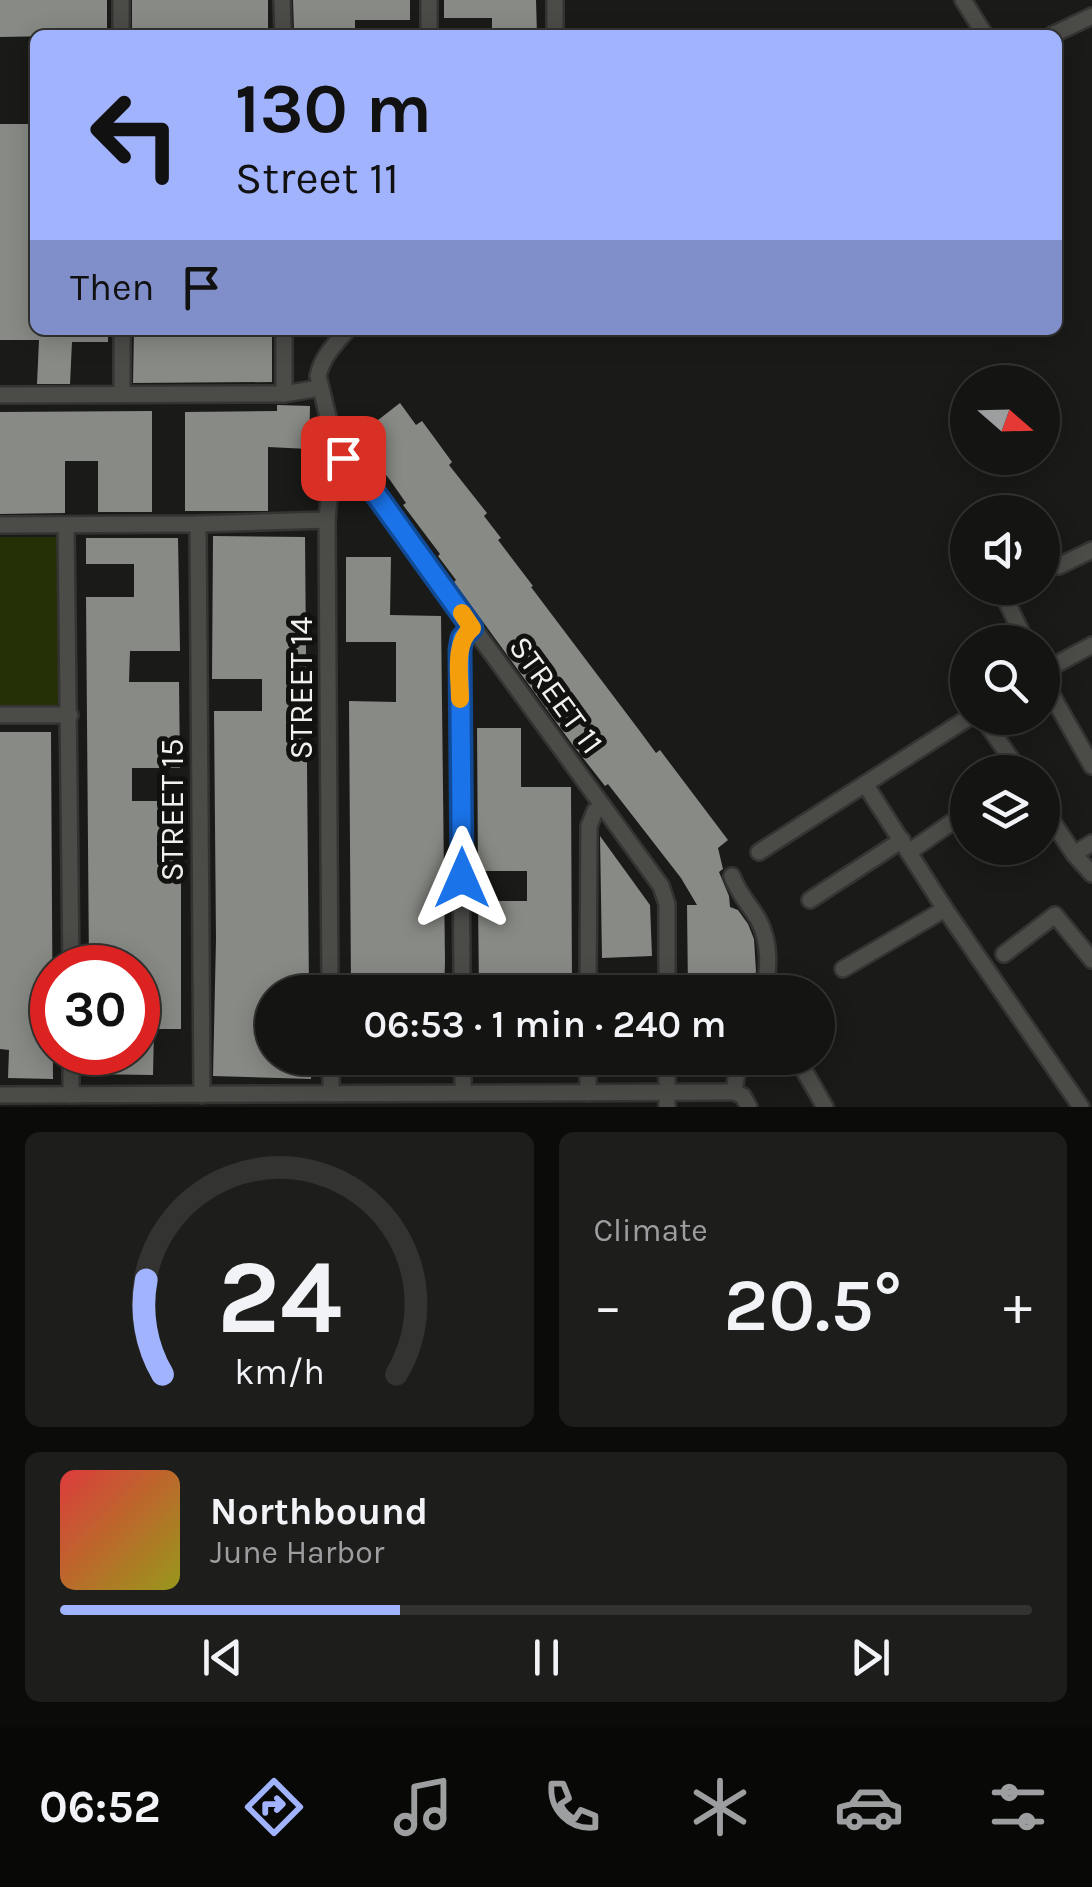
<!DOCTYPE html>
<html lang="en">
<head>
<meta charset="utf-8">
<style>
	:root { --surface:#141412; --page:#1d1d1b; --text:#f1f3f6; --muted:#9d9e9f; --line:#333332; --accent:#a1b3fd }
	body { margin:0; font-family:Karla,sans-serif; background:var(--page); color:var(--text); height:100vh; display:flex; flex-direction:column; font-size:38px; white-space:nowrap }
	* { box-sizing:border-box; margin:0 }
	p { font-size:32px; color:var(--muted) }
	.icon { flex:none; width:55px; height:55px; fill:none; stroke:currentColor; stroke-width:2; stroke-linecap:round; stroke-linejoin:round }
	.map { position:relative; height:1107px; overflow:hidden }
	.panel { display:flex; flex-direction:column; gap:25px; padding:25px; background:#0b0b0a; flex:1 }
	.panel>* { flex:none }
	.hud { position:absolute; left:30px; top:30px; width:1032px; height:305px; border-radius:15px; box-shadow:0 5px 25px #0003,0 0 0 2px var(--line); background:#a1b3fd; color:#111; overflow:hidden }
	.needle { width:65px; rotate:110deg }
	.fabs { position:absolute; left:950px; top:365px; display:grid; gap:20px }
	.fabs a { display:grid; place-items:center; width:110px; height:110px; border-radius:50%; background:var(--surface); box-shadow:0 5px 25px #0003,0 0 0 2px var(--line); font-size:50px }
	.speed { position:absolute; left:30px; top:945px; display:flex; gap:20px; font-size:50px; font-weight:700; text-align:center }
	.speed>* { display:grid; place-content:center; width:130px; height:130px; border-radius:50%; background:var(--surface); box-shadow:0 5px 25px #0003,0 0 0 2px var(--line); line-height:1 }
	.speed .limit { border:15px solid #d22; background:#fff; color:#111 }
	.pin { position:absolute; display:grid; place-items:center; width:85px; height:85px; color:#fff; margin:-42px; border-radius:20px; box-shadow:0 5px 15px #0006 }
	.me { position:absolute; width:110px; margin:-55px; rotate:0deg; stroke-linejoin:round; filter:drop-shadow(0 0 8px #0008) }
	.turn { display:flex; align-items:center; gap:35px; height:210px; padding:0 40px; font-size:45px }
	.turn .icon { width:130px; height:130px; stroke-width:2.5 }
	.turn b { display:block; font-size:70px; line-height:85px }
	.then { display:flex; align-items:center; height:95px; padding:0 40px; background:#0003; gap:20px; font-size:38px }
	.big { font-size:75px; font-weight:600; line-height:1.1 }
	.panel .card { flex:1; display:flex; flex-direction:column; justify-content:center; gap:15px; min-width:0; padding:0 35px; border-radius:15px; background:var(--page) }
	.panel .dial { align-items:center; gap:0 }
	.dial svg { height:260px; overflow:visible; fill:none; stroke:var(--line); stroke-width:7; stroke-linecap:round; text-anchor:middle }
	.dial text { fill:var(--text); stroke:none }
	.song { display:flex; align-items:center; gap:30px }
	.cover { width:120px; height:120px; border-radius:15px; background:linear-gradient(135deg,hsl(0 70% 55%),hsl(60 70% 35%)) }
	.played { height:10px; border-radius:5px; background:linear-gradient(90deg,var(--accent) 35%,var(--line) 35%) }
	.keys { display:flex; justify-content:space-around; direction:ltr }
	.heat { display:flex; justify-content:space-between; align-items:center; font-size:55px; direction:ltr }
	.panel .tiles { flex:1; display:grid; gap:25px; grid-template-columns:1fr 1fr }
	.card:last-child { grid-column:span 2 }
	.trip { position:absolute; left:255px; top:975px; width:580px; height:100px; border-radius:50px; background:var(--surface); box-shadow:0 5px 25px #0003,0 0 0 2px var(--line); font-weight:600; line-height:100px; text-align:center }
	.menu { display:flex; height:160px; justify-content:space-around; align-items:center; background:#080807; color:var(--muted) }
	.menu .icon { width:70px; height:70px }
	.menu .current { color:var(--accent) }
	.menu b { font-size:45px; color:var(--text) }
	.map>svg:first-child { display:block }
	.green { fill:#253006 }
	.building { fill:#888a85 }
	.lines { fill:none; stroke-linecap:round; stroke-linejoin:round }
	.minor-casing { stroke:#343533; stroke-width:20 }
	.minor { stroke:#4b4c48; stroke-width:15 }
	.route-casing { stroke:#114b97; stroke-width:25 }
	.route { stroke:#1a73e8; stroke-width:18 }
	.slow { stroke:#f59e0b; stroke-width:18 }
	.labels { text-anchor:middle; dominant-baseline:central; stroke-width:10; stroke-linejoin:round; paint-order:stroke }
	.street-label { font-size:32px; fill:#f0f1ee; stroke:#11120f }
</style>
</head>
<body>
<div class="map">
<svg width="1092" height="1107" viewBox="0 0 1092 1107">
	<rect width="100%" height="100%" fill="#1a1b18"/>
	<polygon class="green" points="0,537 58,537 59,705 0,705"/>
	<g class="building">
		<polygon points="0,0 107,0 107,35 0,37"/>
		<polygon points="132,0 268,0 268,32 132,33"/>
		<polygon points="293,0 410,0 410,20 355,20 355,30 294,30"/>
		<polygon points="444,0 536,0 537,35 492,35 492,18 444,18"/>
		<polygon points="0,124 28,124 31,330 108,330 108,342 72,342 70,384 37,384 39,340 0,340"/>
		<polygon points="134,330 272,330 272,382 133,383"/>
		<polygon points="400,403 416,425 422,421 436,440 452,462 449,465 487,513 484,516 501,538 498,540 533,586 531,587 639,730 656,753 660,750 728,840 718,848 723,869 719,872 729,896 730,907 738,910 748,924 754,939 756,971 752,992 688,992 687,905 697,905 681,878 608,784 605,786 572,744 454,582 456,580 438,556 440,554 403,505 406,503 390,480 371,456 366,460 351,441"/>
		<polygon points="277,405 310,406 309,449 268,447 268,511 185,511 185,412 277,411"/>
		<polygon points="152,411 152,512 98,512 98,461 65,461 65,513 0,514 0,412"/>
		<polygon points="213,536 305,537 309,992 272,992 272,1058 311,1058 311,1079 213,1076 216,939 214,711 262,711 262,679 212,679"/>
		<polygon points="86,538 178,538 180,651 130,651 129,682 179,682 180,768 132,768 132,801 181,801 181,1029 154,1029 153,1075 85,1074 85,1052 138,1052 138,968 89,968 86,597 134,597 134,564 86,564"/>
		<polygon points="346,557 391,557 390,615 441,616 445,962 444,992 399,992 399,988 351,988 349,701 396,702 396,642 346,642"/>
		<polygon points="477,728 521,728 521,787 571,787 572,986 522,986 522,992 479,992 478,901 527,901 527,871 478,871"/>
		<polygon points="0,732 51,732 53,1079 8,1078 9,1050 0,1049"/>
		<polygon points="600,836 650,905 652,956 602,958"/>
		<polygon points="350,1058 443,1058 443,1077 349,1077"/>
		<rect x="477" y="1058" width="93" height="17"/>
		<polygon points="601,1058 651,1058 652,1073 601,1075"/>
	</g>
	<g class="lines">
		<defs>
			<g id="minor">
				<polyline points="121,0 121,35"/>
				<polyline points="282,0 283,35"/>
				<polyline points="429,0 429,35"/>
				<polyline points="555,0 555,35"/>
				<polyline points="963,0 985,35"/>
				<polyline points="1052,35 1092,16"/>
				<polyline points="122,330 122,394"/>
				<polyline points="284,330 284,394"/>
				<polyline points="0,395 284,394 319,388"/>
				<polyline points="338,458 348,460 357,468 661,886 667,904 667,992"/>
				<polyline points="198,524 202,1095"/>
				<polyline points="0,525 198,524 327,520"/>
				<polyline points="66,525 71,968"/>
				<polyline points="1059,566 1092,550"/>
				<polyline points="1003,594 1026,642"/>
				<polyline points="1042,672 1092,645"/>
				<polyline points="1042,678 1092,766"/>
				<polyline points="0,715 70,715"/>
				<polyline points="983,718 1020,772"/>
				<polyline points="865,784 945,909 1081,1107"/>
				<polyline points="1042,806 1074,854 1092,874"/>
				<polyline points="759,852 968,718"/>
				<polyline points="909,852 968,811"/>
				<polyline points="1074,854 1092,843"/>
				<path d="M 732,876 C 738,893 749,904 758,919 C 770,941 770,969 763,992"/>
				<polyline points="810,900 902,840"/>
				<polyline points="1004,954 1055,915 1092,960"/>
				<polyline points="843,969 945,909"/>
				<path d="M 330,992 L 327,520 L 332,466 L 338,458 L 318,376 C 322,357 335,344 347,330"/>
				<polyline points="462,992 460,650 462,639 472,627"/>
				<polyline points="588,992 589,826 595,811 603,806"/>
				<polyline points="790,992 795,990"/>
				<polyline points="71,1052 71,1095"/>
				<polyline points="331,1058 331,1093"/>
				<polyline points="463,1058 463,1093"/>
				<polyline points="667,1058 667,1107"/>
				<polyline points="797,1058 825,1107"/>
				<polyline points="734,1092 739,1058"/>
				<polyline points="734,1092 743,1096 749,1107"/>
				<polyline points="588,1093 588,1058"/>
				<polyline points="0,1095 734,1092"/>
			</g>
		</defs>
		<use href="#minor" class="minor-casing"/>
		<use href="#minor" class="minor"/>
	</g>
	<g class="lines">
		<defs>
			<polyline id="route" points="343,458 357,468 472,628 462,638 460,650 462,878"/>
		</defs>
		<use href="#route" class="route-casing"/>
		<use href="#route" class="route"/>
		<path class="slow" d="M 460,699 C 460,677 453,643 472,628 L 462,613"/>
	</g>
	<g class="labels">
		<g class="street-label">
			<text transform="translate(301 688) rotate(-90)">STREET 14</text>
			<text transform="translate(556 695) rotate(54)">STREET 11</text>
			<text transform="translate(172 810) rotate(-90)">STREET 15</text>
		</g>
	</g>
</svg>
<div class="fabs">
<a><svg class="needle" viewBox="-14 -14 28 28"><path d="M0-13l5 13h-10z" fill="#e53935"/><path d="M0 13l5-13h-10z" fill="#9d9e9f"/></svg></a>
<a><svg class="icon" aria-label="sound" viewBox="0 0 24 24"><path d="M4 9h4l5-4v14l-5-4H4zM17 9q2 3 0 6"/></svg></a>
<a><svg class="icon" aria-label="search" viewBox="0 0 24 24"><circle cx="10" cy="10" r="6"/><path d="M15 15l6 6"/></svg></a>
<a><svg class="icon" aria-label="layers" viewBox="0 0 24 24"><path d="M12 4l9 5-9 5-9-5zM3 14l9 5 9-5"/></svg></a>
</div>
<div class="speed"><div class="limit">30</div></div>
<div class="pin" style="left:343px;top:458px;background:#d93025"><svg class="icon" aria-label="arrive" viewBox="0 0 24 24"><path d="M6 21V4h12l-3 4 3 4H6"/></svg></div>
<svg class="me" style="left:462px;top:878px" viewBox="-20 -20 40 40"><path d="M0-17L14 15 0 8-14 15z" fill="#1a73e8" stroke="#fff" stroke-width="4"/></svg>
<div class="trip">06:53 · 1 min · 240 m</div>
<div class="hud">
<div class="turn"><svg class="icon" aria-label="left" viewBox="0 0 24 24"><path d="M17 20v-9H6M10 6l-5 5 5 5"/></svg><div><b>130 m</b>Street 11</div></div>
<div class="then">Then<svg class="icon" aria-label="arrive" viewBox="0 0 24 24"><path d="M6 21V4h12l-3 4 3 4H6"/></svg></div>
</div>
</div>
<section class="panel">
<div class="tiles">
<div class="card dial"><svg viewBox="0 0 100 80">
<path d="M14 69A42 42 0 1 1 86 69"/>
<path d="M14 69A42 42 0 0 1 9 40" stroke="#a1b3fd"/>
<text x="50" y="56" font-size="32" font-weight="700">24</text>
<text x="50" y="72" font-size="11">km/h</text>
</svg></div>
<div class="card"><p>Climate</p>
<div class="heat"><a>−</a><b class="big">20.5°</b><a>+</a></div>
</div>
<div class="card">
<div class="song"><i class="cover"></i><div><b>Northbound</b><p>June Harbor</p></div></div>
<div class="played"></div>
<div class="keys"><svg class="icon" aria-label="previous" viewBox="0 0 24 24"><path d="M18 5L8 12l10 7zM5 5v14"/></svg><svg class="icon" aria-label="pause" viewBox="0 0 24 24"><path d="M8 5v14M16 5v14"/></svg><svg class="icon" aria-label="next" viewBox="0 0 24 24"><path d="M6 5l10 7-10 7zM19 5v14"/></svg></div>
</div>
</div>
</section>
<nav class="menu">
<b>06:52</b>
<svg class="icon current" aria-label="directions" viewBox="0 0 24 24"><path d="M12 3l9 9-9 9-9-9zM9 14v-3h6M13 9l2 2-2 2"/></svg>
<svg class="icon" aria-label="music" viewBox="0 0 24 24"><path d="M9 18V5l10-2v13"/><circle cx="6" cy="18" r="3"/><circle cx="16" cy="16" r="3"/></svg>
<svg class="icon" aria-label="phone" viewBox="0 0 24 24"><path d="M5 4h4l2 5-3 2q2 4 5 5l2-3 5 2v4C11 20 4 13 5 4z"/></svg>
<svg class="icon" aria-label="climate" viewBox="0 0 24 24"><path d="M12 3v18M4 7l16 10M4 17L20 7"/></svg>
<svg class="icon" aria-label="car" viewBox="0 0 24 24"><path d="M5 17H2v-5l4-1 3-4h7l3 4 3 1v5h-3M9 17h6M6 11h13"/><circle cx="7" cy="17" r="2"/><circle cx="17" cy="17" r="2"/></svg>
<svg class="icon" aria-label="filters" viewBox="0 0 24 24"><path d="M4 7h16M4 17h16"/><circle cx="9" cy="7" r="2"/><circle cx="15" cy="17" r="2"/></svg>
</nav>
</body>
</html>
